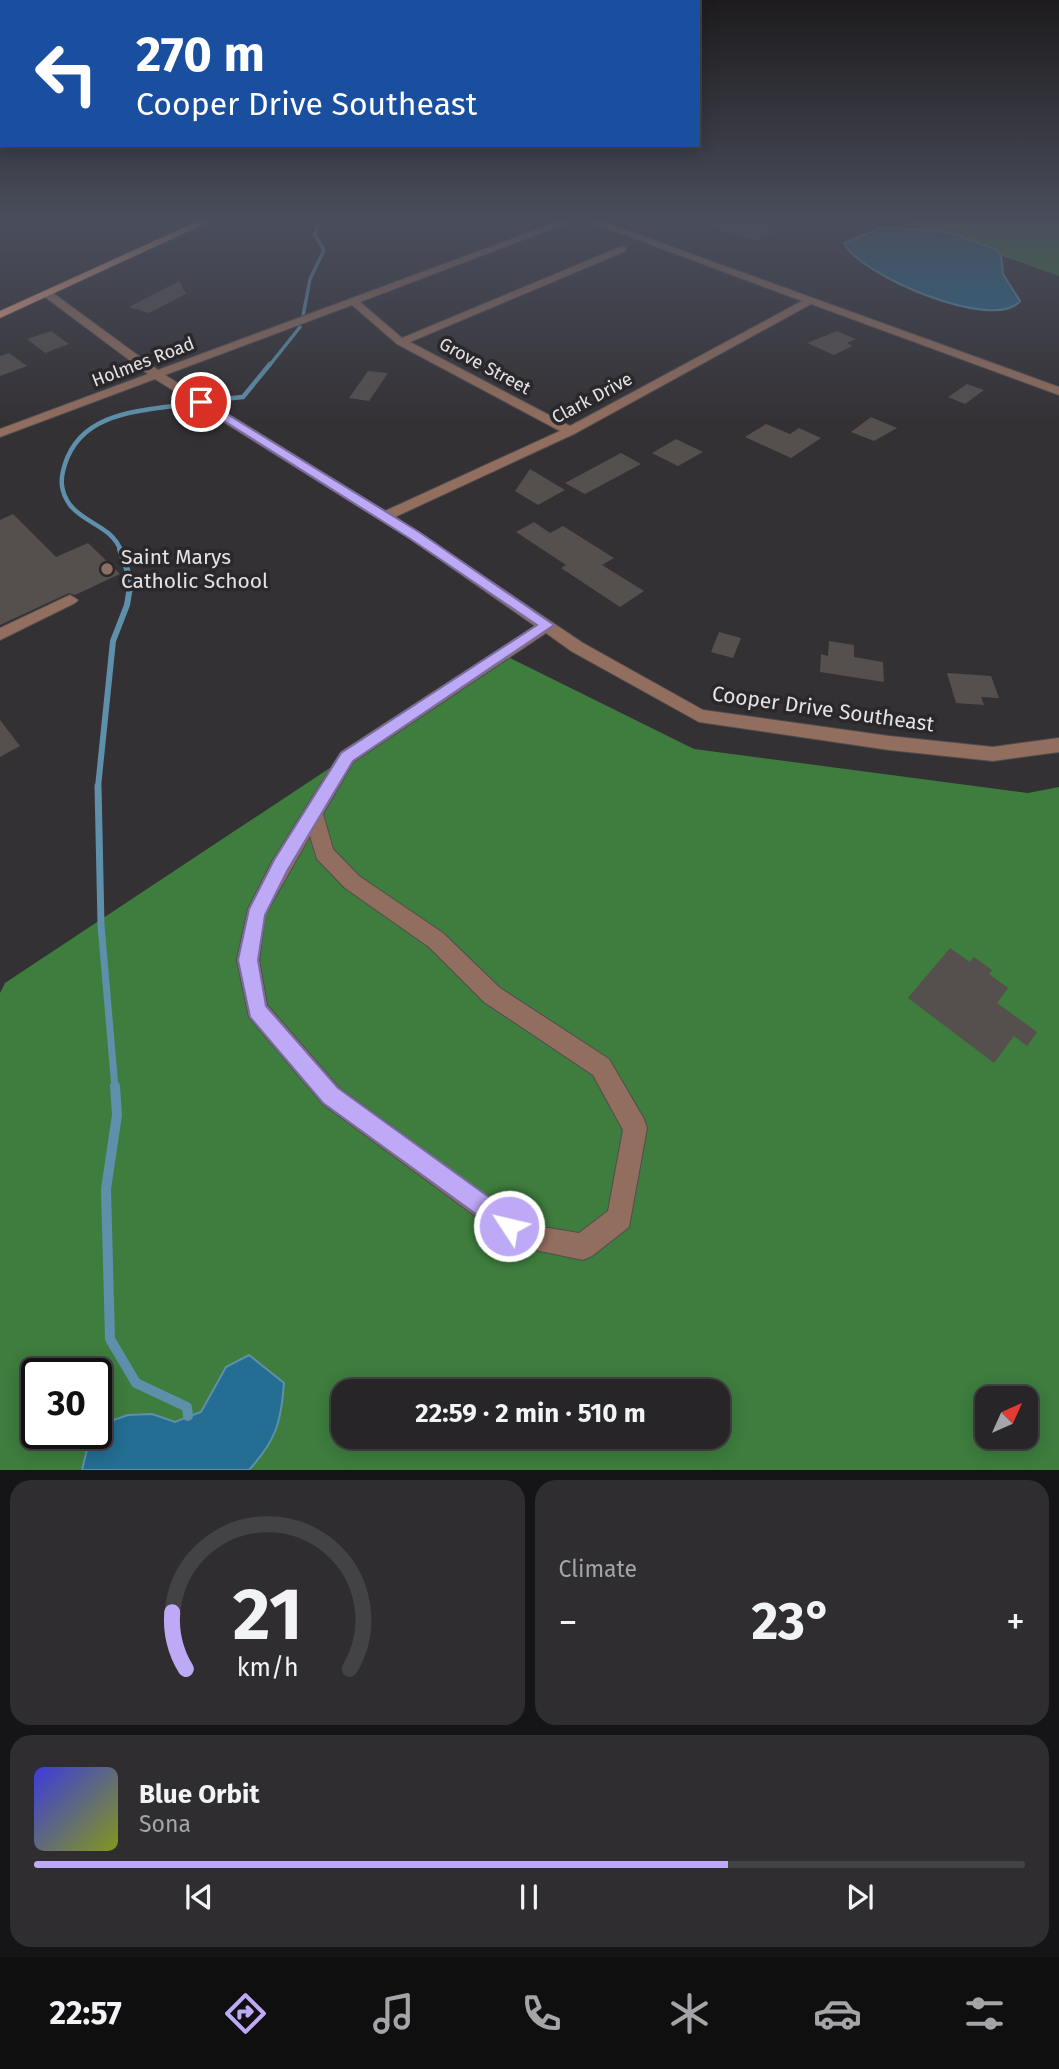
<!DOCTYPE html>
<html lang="en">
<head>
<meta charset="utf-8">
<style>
	:root { --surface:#272528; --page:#2f2d30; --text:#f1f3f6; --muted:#a4a5a8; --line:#434245; --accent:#bda9f5 }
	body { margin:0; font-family:"Fira Sans",sans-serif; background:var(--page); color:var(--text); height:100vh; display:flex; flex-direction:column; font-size:26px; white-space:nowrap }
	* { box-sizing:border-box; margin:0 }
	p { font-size:23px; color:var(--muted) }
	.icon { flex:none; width:38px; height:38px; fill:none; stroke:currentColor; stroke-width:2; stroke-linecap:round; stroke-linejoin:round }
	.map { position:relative; height:1470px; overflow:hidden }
	.drawer { display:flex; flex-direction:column; gap:10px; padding:10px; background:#151416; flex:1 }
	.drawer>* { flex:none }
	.banner { position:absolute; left:0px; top:0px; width:700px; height:147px; box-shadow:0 4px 18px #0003,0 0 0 2px var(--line); background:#1a4fa0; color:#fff; overflow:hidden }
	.needle { width:46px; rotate:45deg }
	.controls { position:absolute; left:975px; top:1386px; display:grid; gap:14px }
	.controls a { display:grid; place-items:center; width:63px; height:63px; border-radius:14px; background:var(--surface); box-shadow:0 4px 18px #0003,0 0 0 2px var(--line); font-size:35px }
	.speed { position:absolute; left:21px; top:1358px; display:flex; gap:14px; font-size:35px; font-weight:700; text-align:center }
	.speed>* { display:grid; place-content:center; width:91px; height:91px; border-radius:50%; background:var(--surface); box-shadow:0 4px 18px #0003,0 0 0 2px var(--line); line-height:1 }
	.speed .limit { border:4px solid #111; border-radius:10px; background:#fff; color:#111 }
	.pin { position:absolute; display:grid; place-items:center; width:60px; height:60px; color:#fff; margin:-30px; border:4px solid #fff; border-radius:50%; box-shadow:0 2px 7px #0007 }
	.me { position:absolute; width:77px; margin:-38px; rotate:305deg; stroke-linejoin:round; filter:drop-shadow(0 0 5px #0008) }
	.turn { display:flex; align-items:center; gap:24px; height:147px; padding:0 21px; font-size:32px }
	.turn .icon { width:91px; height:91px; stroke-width:2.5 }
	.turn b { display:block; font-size:49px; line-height:60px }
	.big { font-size:52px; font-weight:700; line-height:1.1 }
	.drawer .card { flex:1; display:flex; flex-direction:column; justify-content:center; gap:10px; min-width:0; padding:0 24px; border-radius:21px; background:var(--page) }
	.drawer .dial { align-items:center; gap:0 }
	.dial svg { height:182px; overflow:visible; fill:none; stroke:var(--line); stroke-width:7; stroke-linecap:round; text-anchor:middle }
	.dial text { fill:var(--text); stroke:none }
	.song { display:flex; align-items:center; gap:21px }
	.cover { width:84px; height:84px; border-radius:10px; background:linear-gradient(135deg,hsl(240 70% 55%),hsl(70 70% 35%)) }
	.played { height:7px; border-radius:4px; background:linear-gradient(90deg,var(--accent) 70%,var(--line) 70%) }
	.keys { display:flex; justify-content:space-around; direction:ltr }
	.heat { display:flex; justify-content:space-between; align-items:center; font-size:38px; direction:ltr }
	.drawer .tiles { flex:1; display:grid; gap:10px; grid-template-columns:1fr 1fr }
	.card:last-child { grid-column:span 2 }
	.trip { position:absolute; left:331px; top:1379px; width:399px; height:70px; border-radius:21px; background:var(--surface); box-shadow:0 4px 18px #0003,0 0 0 2px var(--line); font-weight:700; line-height:70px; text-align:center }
	.tabs { display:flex; height:112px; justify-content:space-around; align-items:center; background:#100f10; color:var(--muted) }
	.tabs .icon { width:49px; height:49px }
	.tabs .active { color:var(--accent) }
	.tabs b { font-size:32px; color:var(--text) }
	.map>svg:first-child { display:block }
	.forest { fill:#3e7d3e; fill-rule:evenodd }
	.water { fill:#246d93; stroke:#5e90ac; stroke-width:2 }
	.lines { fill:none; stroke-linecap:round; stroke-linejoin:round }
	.stream-far4 { stroke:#5e90ac; stroke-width:3.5 }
	.stream-far3 { stroke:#5e90ac; stroke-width:4.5 }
	.stream-far2 { stroke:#5e90ac; stroke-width:6 }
	.stream-far1 { stroke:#5e90ac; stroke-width:7 }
	.stream { stroke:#5e90ac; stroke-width:10 }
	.building { fill:#554f4e }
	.minor-casing { stroke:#504d51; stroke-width:2 }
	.major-casing { stroke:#504d51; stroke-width:2 }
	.minor { fill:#926e5e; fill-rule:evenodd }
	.major { fill:#f1a786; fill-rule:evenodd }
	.route { fill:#bda9f5; stroke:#7b6e9f; stroke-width:2 }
	.education-dot { fill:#8d6e63; stroke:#2a282b; stroke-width:2.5 }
	.labels { text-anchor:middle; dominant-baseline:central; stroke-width:7; stroke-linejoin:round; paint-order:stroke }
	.far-street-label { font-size:18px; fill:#e4e2e5; stroke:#2a282b }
	.poi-label { font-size:21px; fill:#e4e2e5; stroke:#2a282b; text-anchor:start }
	.street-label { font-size:21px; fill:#e4e2e5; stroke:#2a282b }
</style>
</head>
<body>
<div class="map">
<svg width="1059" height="1471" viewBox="0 0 1059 1471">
	<rect width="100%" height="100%" fill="#343135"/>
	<g class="forest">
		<polygon points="897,219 1059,219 1059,276"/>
		<path d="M 502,654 L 694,749 L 1028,793 L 1059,787 L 1059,1470 L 0,1471 L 0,993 L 5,983 ZM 37,1374 L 96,1374 L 96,1433 L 37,1433 ZM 343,1391 L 718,1391 L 718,1437 L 343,1437 ZM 987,1398 L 1026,1398 L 1026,1437 L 987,1437 Z"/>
	</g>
	<g class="water">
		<path d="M 891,227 L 950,233 L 996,249 L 1001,256 L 1003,274 L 1020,301 C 995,333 859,275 844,243 L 878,229 Z"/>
		<path d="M 249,1355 L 284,1383 C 281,1423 276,1440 249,1470 L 82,1470 L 91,1433 L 96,1433 L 96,1426 L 128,1415 L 152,1414 L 175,1422 L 201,1412 L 226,1367 Z"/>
	</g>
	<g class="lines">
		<g class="stream-far4">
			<polyline points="303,316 310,279 324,250 315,235 319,219"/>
			<polyline points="269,366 300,327"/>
		</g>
		<g class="stream-far3">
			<polyline points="213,400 243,397 270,364"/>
			<path d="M 121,551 C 112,526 85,524 70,505 C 60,491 60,479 65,464 C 82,411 141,411 188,404"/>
		</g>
		<polyline class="stream-far2" points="98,787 113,641 127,605 131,581 120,549"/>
		<polyline class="stream-far1" points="98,786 101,925 115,1088"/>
		<polyline class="stream" points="115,1086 117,1115 106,1189 110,1339 136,1383 187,1407 188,1416"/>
	</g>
	<g class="building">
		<polygon points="701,219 747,219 778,230 755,240 700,222"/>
		<polygon points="179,281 186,294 149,313 129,307"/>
		<polygon points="51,331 69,344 45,353 27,339"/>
		<polygon points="837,331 856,339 847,343 852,346 834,355 807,343"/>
		<polygon points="9,353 27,366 0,376 0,356"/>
		<polygon points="368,371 388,373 369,401 349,398"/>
		<polygon points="967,384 984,390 965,404 948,397"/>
		<polygon points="871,417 897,428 874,441 851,432"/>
		<polygon points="766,424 790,434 799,428 821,438 791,458 745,437"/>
		<polygon points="676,439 703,452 678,466 652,453"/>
		<polygon points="621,453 641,464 585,494 565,483"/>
		<polygon points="530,469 565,490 538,505 515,491"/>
		<polygon points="13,514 56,557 88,543 120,574 75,595 69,593 0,625 0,520"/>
		<polygon points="534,522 550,533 563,526 614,558 602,565 644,591 620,607 561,568 566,565 516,532"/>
		<polygon points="719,632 741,638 733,658 711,652"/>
		<polygon points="829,641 854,645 854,657 883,662 884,682 820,672 821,654 828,656"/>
		<polygon points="947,673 991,676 999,698 981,697 984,705 956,703"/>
		<polygon points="0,720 20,746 0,757"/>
		<polygon points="950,948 970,962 974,957 992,970 989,974 1008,988 997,1003 1037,1032 1027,1046 1014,1036 994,1063 908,998"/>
	</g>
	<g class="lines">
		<defs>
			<g id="minor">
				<path d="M 565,219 L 578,219 L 360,302 L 402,338 L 620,247 L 626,247 L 626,251 L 410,342 L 570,426 L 802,301 L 582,219 L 595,219 L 1059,387 L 1059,395 L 811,304 L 574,434 L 395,517 L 583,643 L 703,710 L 889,736 L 993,747 L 1059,738 L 1059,752 L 993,761 L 889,750 L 699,722 L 571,651 L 546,633 L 353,762 L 323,814 L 333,849 L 359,876 L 443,933 L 500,988 L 609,1059 L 644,1119 L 647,1128 L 629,1227 L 592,1256 L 583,1260 L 516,1246 L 323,1104 L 249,1017 L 237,960 L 248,909 L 273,860 L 341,752 L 535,626 L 409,538 L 155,379 L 0,437 L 0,429 L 148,374 L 45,297 L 45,293 L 53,293 L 158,370 ZM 352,305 L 397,344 L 560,431 L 385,511 L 165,375 ZM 310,836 L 317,859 L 345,888 L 429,947 L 484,1002 L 593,1075 L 623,1130 L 608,1211 L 579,1233 L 530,1225 L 487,1196 L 339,1088 L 267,1005 L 259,960 L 265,915 Z"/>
				<polygon points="70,595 78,600 75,603 0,640 0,628"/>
			</g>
			<polygon id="major" points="203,219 215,219 0,318 0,311"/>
		</defs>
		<use href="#minor" class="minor-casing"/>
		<use href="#major" class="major-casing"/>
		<use href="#minor" class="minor"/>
		<use href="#major" class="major"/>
	</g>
	<linearGradient id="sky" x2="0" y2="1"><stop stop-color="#1d1b1d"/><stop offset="0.52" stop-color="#4a4e5c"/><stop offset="1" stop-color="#4a4e5c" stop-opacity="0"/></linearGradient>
	<rect width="1059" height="425" fill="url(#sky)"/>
	<polygon class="route" points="197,400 204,400 419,532 554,625 353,761 287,871 265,915 258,960 266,1006 338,1088 518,1218 521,1226 518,1235 509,1238 323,1103 250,1017 238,960 249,909 274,860 341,753 537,625 409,538 197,404"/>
	<circle class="education-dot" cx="107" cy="569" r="7"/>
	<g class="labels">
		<g class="far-street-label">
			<text transform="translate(143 362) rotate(-21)">Holmes Road</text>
			<text transform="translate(485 366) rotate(28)">Grove Street</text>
			<text transform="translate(592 398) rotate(-28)">Clark Drive</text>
		</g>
		<g class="poi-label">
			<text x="121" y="557">Saint Marys<tspan x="121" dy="24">Catholic School</tspan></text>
		</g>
		<g class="street-label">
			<text transform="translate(823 709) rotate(8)">Cooper Drive Southeast</text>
		</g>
	</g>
</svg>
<div class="controls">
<a><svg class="needle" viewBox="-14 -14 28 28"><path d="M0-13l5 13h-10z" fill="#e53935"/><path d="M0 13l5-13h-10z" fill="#a4a5a8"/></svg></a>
</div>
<div class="speed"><div class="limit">30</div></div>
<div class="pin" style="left:201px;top:402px;background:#d93025"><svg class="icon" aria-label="arrive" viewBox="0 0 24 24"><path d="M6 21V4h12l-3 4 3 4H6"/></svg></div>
<svg class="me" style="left:509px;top:1226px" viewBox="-20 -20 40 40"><circle r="17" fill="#bda9f5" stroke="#fff" stroke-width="3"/><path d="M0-11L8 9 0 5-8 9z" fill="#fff"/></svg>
<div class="trip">22:59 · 2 min · 510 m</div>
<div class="banner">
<div class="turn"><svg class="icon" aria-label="left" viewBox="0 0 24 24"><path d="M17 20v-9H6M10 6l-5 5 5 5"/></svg><div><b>270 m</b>Cooper Drive Southeast</div></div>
</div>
</div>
<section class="drawer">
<div class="tiles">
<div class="card dial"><svg viewBox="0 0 100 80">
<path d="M14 69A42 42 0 1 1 86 69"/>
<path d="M14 69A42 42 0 0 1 8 44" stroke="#bda9f5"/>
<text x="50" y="56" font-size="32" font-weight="700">21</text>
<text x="50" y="72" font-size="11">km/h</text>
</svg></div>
<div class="card"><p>Climate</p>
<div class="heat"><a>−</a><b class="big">23°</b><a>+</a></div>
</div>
<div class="card">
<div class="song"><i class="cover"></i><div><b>Blue Orbit</b><p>Sona</p></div></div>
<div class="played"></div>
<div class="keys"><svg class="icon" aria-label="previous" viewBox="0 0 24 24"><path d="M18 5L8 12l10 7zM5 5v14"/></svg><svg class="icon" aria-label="pause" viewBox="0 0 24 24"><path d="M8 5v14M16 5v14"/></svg><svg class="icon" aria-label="next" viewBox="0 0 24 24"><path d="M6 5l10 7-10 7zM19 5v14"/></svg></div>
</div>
</div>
</section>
<nav class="tabs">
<b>22:57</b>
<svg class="icon active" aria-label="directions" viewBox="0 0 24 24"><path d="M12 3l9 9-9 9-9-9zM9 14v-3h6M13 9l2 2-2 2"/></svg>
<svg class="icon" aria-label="music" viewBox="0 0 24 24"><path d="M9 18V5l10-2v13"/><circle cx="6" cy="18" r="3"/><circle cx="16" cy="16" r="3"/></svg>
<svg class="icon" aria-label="phone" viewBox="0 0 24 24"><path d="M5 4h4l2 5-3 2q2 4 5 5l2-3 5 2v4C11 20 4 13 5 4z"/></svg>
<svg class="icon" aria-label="climate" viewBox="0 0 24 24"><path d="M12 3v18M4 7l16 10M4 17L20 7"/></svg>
<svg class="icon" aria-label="car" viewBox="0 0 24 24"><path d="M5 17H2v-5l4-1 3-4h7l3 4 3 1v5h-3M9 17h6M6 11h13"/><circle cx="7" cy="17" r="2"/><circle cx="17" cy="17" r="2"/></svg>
<svg class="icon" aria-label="filters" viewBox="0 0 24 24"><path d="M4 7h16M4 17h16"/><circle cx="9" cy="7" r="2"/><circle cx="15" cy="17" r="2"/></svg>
</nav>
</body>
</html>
